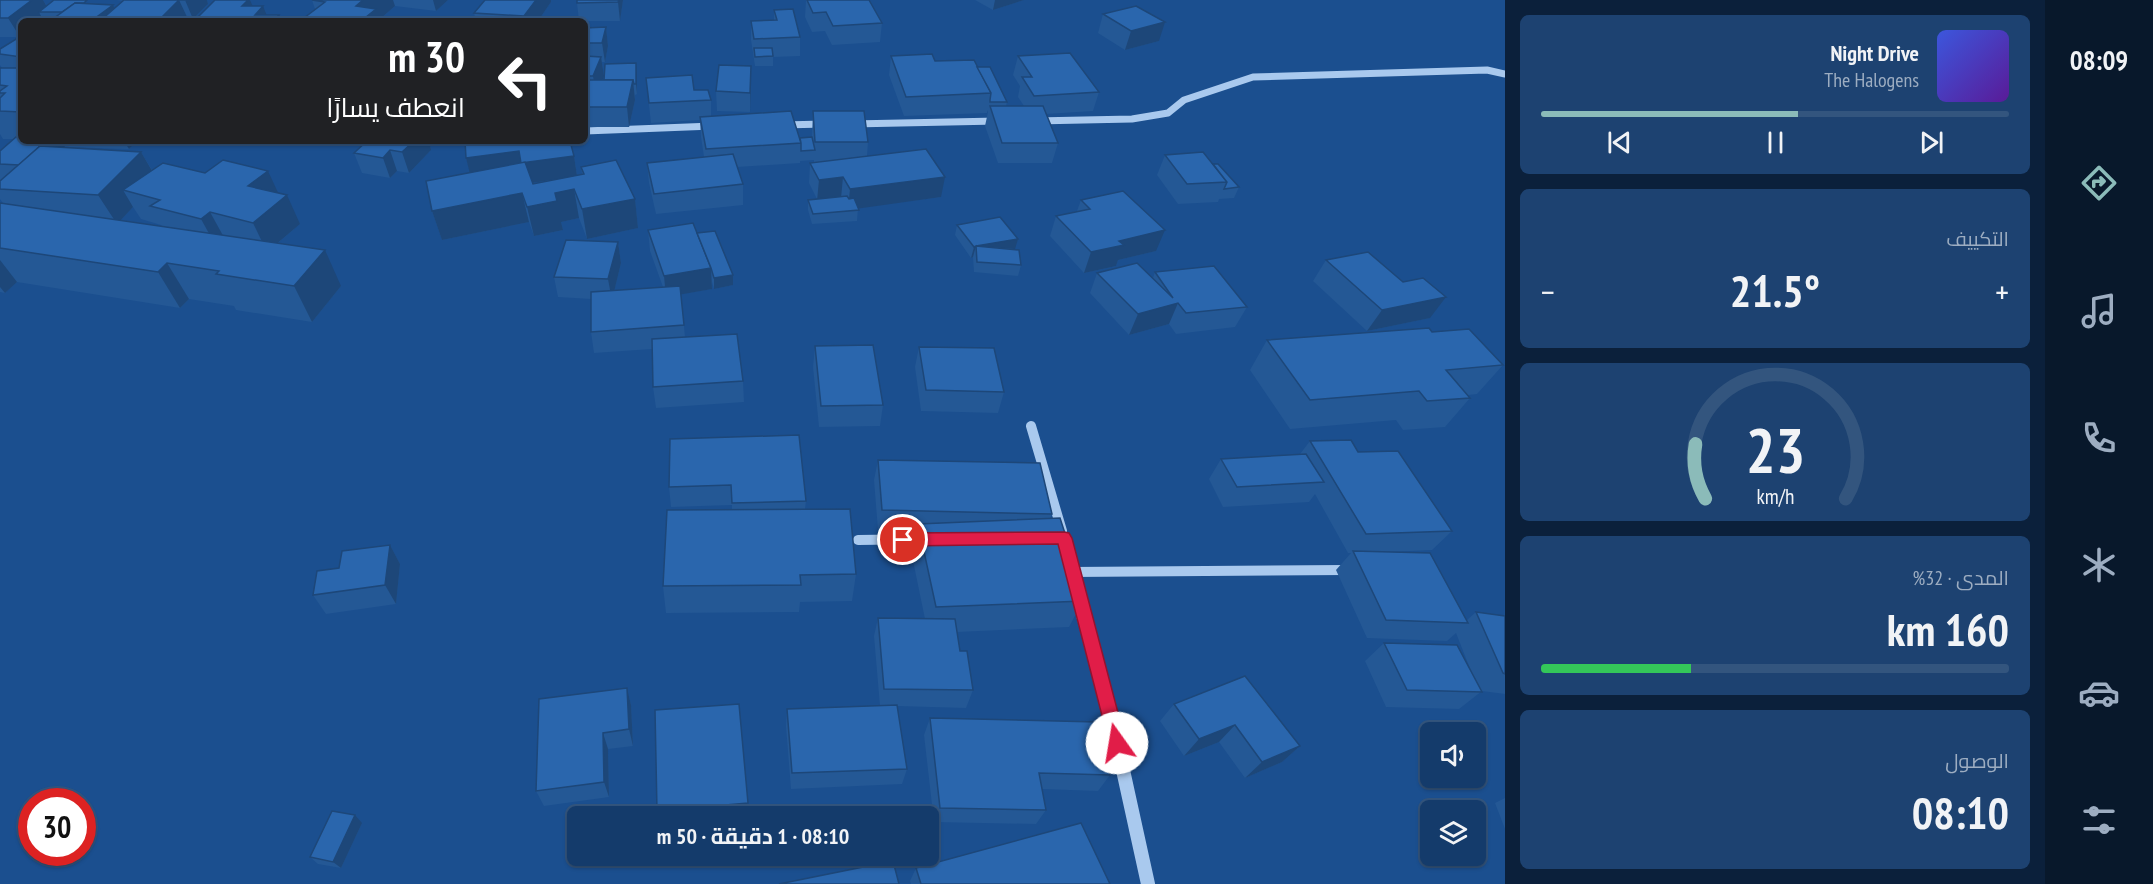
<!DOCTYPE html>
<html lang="ar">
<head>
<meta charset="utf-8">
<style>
	:root { --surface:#143b6b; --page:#1d4271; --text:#f1f3f6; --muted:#9dadc1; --line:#33557e; --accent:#8bbbb9 }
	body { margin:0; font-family:"PT Sans Narrow",Cairo,sans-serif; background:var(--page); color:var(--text); direction:rtl; height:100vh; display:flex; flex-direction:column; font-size:22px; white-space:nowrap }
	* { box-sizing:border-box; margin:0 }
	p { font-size:20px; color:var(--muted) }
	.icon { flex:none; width:33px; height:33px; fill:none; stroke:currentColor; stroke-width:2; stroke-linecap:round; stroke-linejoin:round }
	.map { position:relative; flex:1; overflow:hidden; direction:ltr }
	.panel { display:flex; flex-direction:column; gap:15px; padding:15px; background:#0b203b; width:540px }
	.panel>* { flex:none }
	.banner { position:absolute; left:18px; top:18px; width:570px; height:126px; border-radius:9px; box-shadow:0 2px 4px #0004,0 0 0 2px var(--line); direction:rtl; background:#202124; color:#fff; overflow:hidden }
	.controls { position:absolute; left:1420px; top:722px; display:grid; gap:12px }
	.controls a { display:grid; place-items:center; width:66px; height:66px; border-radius:9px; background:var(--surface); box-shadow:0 2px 4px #0004,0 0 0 2px var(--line); font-size:30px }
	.speed { position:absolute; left:18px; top:788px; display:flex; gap:12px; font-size:30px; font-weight:700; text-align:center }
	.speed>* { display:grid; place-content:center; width:78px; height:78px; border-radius:50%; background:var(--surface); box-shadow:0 2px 4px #0004,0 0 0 2px var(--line); line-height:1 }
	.speed .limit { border:9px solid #d22; background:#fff; color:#111 }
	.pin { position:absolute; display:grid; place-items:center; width:51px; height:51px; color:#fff; margin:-26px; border:3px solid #fff; border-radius:50%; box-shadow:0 2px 6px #0007 }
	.me { position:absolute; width:66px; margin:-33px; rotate:347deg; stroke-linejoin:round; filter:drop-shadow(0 0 4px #0008) }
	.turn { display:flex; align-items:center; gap:21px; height:126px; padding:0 24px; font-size:27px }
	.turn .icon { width:78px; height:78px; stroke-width:2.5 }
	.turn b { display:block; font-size:42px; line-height:51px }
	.big { font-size:45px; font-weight:700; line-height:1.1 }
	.panel .card { flex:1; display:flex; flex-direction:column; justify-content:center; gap:9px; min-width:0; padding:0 21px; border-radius:9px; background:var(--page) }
	.panel .dial { align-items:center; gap:0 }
	.dial svg { height:156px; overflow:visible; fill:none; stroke:var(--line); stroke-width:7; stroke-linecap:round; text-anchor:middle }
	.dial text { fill:var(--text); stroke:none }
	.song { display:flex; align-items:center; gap:18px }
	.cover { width:72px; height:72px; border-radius:9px; background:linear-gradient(135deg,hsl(230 70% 55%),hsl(270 70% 35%)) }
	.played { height:6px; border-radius:3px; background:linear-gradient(90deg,var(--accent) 55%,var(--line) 55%) }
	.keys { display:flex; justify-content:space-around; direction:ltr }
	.heat { display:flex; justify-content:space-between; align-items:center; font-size:33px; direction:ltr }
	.charge { height:9px; border-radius:4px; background:linear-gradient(90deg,#34c759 32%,var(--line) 0) }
	.trip { position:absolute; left:567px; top:806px; width:372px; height:60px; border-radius:9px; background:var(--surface); box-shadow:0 2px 4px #0004,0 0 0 2px var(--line); font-weight:700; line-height:60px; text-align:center; direction:rtl }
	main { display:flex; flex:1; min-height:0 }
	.tabs { display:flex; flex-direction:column; width:108px; justify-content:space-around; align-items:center; background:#08182b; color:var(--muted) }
	.tabs .icon { width:42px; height:42px }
	.tabs .on { color:var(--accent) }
	.tabs b { font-size:27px; color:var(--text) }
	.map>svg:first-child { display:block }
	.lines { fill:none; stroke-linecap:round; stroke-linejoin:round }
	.minor-far2 { stroke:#a9c9ee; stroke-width:7 }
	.minor-far1 { stroke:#a9c9ee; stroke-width:10 }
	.minor { stroke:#a9c9ee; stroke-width:14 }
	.wall { fill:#245895; fill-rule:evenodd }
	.shaded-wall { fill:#1d4779 }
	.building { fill:#2a66ad; stroke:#1d4779; stroke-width:1.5 }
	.route { fill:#e11d48; stroke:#92132f; stroke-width:1.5 }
</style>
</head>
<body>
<main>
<nav class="tabs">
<b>08:09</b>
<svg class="icon on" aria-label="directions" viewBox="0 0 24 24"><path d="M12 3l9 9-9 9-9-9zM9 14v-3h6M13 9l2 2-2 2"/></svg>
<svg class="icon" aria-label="music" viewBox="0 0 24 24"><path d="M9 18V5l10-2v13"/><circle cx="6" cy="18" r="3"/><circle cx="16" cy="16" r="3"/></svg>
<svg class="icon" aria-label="phone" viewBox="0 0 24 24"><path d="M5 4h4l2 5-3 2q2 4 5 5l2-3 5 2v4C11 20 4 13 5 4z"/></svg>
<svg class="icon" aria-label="climate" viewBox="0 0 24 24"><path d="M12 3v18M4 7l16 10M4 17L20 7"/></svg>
<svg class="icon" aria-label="car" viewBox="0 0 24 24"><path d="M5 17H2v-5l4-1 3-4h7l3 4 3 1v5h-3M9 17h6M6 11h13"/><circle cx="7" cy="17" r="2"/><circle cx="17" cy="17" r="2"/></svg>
<svg class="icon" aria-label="filters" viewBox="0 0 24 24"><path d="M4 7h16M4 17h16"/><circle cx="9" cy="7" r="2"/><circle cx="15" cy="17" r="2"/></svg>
</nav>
<section class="panel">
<div class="card">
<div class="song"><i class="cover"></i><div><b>Night Drive</b><p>The Halogens</p></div></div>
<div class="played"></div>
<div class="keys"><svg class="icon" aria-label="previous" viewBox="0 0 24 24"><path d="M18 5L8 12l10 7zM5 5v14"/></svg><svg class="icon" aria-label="pause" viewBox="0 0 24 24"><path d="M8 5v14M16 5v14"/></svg><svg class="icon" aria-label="next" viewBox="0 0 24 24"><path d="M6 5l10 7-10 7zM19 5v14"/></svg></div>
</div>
<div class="card"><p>التكييف</p>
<div class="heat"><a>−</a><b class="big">21.5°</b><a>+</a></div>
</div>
<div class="card dial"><svg viewBox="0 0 100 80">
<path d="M14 69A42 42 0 1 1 86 69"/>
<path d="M14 69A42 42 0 0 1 9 41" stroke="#8bbbb9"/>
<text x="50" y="56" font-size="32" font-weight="700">23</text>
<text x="50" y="72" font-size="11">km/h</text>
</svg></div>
<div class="card"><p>المدى · 32%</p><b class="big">160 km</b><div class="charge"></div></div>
<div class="card"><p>الوصول</p><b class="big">08:10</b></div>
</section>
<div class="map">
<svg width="1505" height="884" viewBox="0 0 1505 884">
	<rect width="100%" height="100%" fill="#1b4f8f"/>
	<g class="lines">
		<g class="minor-far2">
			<polyline points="1035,121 1132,119 1168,113 1184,100 1253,77 1487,70 1505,74"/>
			<polyline points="852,124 998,121"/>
			<polyline points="783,125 824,124"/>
			<polyline points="585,131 713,126"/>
		</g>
		<g class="minor-far1">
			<polyline points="1031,426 1062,531"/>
			<polyline points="858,540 929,539"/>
			<polyline points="1071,572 1345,570"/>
		</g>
		<polyline class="minor" points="1077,593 1112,720 1148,884"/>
	</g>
	<g class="wall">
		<path d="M 0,0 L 43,0 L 47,6 L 88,3 L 113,5 L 115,9 L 124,1 L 116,0 L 207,0 L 208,4 L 193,19 L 188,19 L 186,21 L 44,21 L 42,18 L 39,21 L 21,21 L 21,141 L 137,141 L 129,149 L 64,147 L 65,148 L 141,152 L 152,170 L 278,193 L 300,224 L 278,243 L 341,286 L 312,322 L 236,310 L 234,306 L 189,299 L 180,308 L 17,282 L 5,293 L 0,292 L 0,203 L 3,203 L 0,199 L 0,151 L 14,139 L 3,139 L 0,134 L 0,68 L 2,68 L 0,65 L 0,49 L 19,37 L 0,37 ZM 133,207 L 141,219 L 161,225 L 162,226 L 120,220 Z"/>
		<polygon points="312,0 448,0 436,11 395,6 380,19 315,9"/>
		<polygon points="577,0 623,0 620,21 579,21 577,3"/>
		<polygon points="806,0 869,0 882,23 880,42 832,45 825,31 812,32 805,17"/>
		<polygon points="975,0 1024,0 993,10"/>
		<polygon points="551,2 538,21 476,21 474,13"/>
		<polygon points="774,10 800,37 800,56 773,57 773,66 755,66 751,40 751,21 774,20"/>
		<polygon points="1103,14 1159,41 1125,50 1098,33"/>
		<polygon points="606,27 608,46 605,62 602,62 604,76 602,80 637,73 637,94 635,95 635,100 629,127 585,127 585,28"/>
		<polygon points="891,56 977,67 1007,102 1006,106 1024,106 1018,97 1020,86 1013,75 1018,56 1099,92 1093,111 1046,114 1058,143 1052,163 998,163 985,126 988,112 987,110 987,113 904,116 889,75"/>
		<polygon points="646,78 694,90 711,100 711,117 800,138 812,137 813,111 868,142 867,156 941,197 858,208 857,221 812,224 808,210 808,200 817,199 809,183 810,163 820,162 814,162 814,160 800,161 800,163 737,167 743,184 743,205 656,214 649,183 647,163 704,157 701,137 700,120 651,123"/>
		<polygon points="751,85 750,112 717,111 716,91"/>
		<polygon points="355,141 429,141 431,150 409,173 397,171 390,178 362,173 354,153 361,146 356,145"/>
		<polygon points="1165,155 1213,164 1239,187 1234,198 1219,199 1218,202 1178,204 1157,175"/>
		<path d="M 574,156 L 577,175 L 582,174 L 581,167 L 635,199 L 638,228 L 587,239 L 579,218 L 561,222 L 563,230 L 534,236 L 529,222 L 442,240 L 432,211 L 470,172 L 466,158 ZM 558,179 L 533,184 L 532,183 Z"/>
		<polygon points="1081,200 1156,251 1118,260 1116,266 1084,273 1050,236 1056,216 1077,211"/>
		<polygon points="957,225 1015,249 1021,265 1018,276 974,272 973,257 971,258 955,235"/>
		<polygon points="648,230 697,233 733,275 733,285 714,289 712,282 712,289 681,294 685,337 743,381 744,402 656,408 653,387 652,349 594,353 591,332 591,299 558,297 554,277 618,242 621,263 614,291 663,287 650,251"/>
		<polygon points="1326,260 1403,282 1430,318 1367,331 1313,281"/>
		<polygon points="1155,272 1247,307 1235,327 1176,334 1169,324 1129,335 1090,293 1097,273 1153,278"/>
		<polygon points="1432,332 1503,365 1477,394 1468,395 1470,398 1445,427 1403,430 1396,420 1290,429 1250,370 1267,340"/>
		<polygon points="815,346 883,405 880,426 819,427 813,367"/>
		<polygon points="919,347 1004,392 998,413 921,411 915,367"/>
		<polygon points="670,439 806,501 805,509 856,574 852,601 800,602 799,612 666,613 663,586 732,510 732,505 671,507 669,487"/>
		<polygon points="1310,441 1358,452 1452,531 1432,550 1389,552 1467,620 1476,612 1505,616 1505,694 1482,691 1459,709 1386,707 1365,661 1384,643 1471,671 1456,633 1447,641 1367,638 1336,570 1351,553 1348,553 1315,494 1309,502 1223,507 1209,479 1221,459 1300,454"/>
		<polygon points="878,460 1052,514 1050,519 1073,558 1071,563 1083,601 1069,627 957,632 960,651 973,690 966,708 897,706 907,769 902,784 791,789 786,726 787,709 880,706 874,636 878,618 925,619 911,551 916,531 878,530 874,480"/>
		<polygon points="390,545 400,564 396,604 326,614 313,595 339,568"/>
		<polygon points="627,688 631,705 633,746 608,749 609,797 544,806 536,791"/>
		<polygon points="1174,704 1300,746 1282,762 1245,778 1219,742 1184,756 1160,721"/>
		<polygon points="930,718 1110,775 1098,791 1042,789 1046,810 1036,824 934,822 924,735"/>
		<polygon points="1505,798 1505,829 1495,803"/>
		<polygon points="748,803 748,816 659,816 657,811"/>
		<polygon points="362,823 341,868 318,864 310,857"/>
		<polygon points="916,868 1110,884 911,884 910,881"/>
	</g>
	<g class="shaded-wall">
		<polygon points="16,0 43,0 50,12 39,12 42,18 39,21 21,21 21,36 20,37 8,18"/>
		<polygon points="179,0 188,19 186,21 158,21"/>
		<polygon points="185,0 207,0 208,4 193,19"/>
		<polygon points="248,0 250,0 256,14 263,6 269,21 256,18 242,6"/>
		<polygon points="363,0 393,0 395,6 380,19 380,21 361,21 356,6"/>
		<polygon points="433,0 448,0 436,11"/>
		<polygon points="536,0 551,0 551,2 538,21 525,21 524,16"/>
		<polygon points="619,0 623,0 620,21 618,2"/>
		<polygon points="995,0 1024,0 993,10"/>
		<polygon points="113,5 121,21 91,21"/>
		<polygon points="279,15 281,21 274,21"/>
		<polygon points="1165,22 1159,41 1125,50 1131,31"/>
		<polygon points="606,27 608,46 605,62 602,43"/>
		<polygon points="601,57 604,76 596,96 593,76"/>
		<polygon points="636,63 637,73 637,94 636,84"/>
		<polygon points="751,66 751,85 750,112 750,93"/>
		<polygon points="633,80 635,100 629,127 627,107"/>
		<polygon points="58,141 61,141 73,159 31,165"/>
		<polygon points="124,141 137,141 129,149"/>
		<polygon points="414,141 429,141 431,150 409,173 402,152"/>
		<polygon points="390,150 397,171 390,178 383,158"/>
		<polygon points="519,151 574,156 577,176 525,184 471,178 466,158"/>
		<polygon points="141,152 158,181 123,190 133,207 117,224 98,195"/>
		<polygon points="268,171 281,199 248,186"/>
		<polygon points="843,177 841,198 817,201 819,180"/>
		<polygon points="945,177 941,197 848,210 850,189"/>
		<polygon points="574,189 579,218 561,222 563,230 534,236 527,207 555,193"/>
		<polygon points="522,193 529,222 442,240 432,211"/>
		<polygon points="287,195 300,224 267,252 253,223"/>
		<polygon points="635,199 638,228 587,239 582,209"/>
		<polygon points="210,212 226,241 217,248 201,219"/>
		<polygon points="1165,230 1156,251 1118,260 1116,266 1084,273 1091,252 1119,241"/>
		<polygon points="1018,239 1015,249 976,246"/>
		<polygon points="618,242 621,263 612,300 608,279"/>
		<polygon points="976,246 973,257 971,258 974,247"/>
		<polygon points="325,250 341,286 312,322 294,286"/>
		<polygon points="0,260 17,282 5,293 0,287"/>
		<polygon points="167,263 189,299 180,308 158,272"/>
		<polygon points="711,268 712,289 666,297 664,276"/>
		<polygon points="733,275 733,285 714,289 714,278"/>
		<polygon points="1446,297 1430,318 1367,331 1382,310"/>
		<polygon points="1178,303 1169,324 1129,335 1138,314"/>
		<polygon points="390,545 400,564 396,604 385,585"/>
		<polygon points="627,688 631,705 633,746 629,729"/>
		<polygon points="1235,725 1219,742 1184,756 1199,739"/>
		<polygon points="603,733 608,749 609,797 604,782"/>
		<polygon points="1300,746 1282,762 1245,778 1262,762"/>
		<polygon points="355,815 362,823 341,868 333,862"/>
	</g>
	<g class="building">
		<polygon points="0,0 32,0 8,18 0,18"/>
		<polygon points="54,0 87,0 84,3 75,3 62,12 39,12"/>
		<polygon points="124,0 185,0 179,0 158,21 100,21"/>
		<polygon points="215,0 248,0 242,6 263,6 255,15 279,15 274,21 194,21"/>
		<polygon points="312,0 363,0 356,6 376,9 361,21 300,21 325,2"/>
		<polygon points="485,0 536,0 524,16 474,13"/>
		<polygon points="577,0 619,0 618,2 577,3"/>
		<polygon points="807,0 869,0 882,23 833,26 826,12 813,13"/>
		<polygon points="75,3 113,5 91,21 50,21"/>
		<polygon points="1136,6 1165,22 1131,31 1103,14"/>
		<polygon points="793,9 800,37 754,39 751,21 777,20 774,10"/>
		<polygon points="606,27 602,43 585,43 585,28"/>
		<polygon points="21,36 21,57 0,54 0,49"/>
		<polygon points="754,48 772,48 773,56 755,57"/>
		<polygon points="1070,53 1099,92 1034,96 1022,77 1032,77 1018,56"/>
		<polygon points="932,54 935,61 974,60 991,93 906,97 891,56"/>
		<polygon points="585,56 601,57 593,76 585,76"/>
		<polygon points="636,63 636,84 634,84 633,80 604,80 605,64"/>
		<polygon points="719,65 751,66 750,93 716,91"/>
		<polygon points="977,67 990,67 1007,102 990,102 990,100 991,93"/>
		<polygon points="0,68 21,68 21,112 0,111 0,98 5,93 0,93 0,91 7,86 0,85"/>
		<polygon points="692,75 694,90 708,90 711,100 649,103 646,78"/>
		<polygon points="587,80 633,80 627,107 585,107 585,86"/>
		<polygon points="990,106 1043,106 1058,143 1002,143"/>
		<polygon points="791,111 801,143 706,149 700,117"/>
		<polygon points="813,111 864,111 868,142 815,142"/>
		<polygon points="16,137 21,137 21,141 58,141 52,147 40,146 19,165 0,164 0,151"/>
		<polygon points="812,137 815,150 801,151 801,143 800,138"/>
		<polygon points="367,141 414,141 402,152 390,150 383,158 354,153"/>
		<polygon points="465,141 570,141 574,156 521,163 519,151 466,158"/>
		<polygon points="40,146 141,152 98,195 0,189 0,181"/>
		<polygon points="926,149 945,177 850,189 843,177 819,180 810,163"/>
		<polygon points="1203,152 1227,182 1187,184 1165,155"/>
		<polygon points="733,154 743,184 654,194 647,163"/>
		<polygon points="223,160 268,171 248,186 287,195 253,223 210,212 201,219 150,206 160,200 123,190 163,163 205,173"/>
		<polygon points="616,160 635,199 582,209 574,189 555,193 557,201 527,207 522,193 432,211 426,181 525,162 533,184 584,174 581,167"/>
		<polygon points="1213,164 1218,164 1239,187 1224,189 1227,182"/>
		<polygon points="1123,191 1165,230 1119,241 1124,245 1091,252 1056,216 1090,209 1081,200"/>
		<polygon points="847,196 849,199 854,198 859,210 813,214 808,200"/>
		<polygon points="0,203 325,250 294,286 216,274 219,271 167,263 158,272 0,248"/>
		<polygon points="1000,217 1018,239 976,246 1019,250 1021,265 977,262 976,246 974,247 957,225"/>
		<polygon points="693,223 711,268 664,276 648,230"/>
		<polygon points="715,231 733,275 714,278 711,268 697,233"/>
		<polygon points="566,240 618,242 608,279 554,277"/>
		<polygon points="1368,252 1403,282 1423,278 1446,297 1382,310 1326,260"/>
		<polygon points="1137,263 1173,298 1155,272 1214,266 1247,307 1186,313 1178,303 1138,314 1097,273"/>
		<polygon points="680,286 684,325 591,332 591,292"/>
		<polygon points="1429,328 1432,332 1469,329 1503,365 1446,370 1470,398 1427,401 1419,391 1310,400 1267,340"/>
		<polygon points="737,334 743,381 653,387 652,339"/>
		<polygon points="873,345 883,405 821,406 815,346"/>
		<polygon points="919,347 994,348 1004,392 926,390"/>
		<polygon points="799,435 806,501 732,503 731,485 669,487 670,439"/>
		<polygon points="1351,440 1358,452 1398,451 1452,531 1366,534 1310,441"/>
		<polygon points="1306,454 1324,482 1237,487 1221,459"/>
		<polygon points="878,460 1040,463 1052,514 882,510"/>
		<polygon points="850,509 856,574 800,575 801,585 663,586 667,510"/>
		<polygon points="1060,518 1073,558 1069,558 1083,601 936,607 918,524"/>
		<polygon points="390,545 385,585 313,595 317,571 339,568 342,551"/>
		<polygon points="1353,551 1430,553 1468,623 1386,620"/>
		<polygon points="1476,612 1505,616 1505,674 1503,673"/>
		<polygon points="878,618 955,619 960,651 967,651 973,690 884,689"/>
		<polygon points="1384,643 1457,645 1482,692 1407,690"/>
		<polygon points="1245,676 1300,746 1262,762 1235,725 1199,739 1174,704"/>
		<polygon points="627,688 629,729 603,733 604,782 536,791 539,699"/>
		<polygon points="739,704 748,803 657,811 655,710"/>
		<polygon points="897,705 907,769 792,773 787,709"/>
		<polygon points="930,718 1097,722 1110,775 1039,773 1046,810 940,808"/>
		<polygon points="332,811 355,815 333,862 310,857"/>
		<polygon points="1081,823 1110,884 921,884 916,868"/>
		<polygon points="893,861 899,884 779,884"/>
	</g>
	<polygon class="route" points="1064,532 1069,533 1072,538 1126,743 1124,749 1117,752 1111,749 1109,743 1058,544 903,546 898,544 896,540 898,535 903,533"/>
</svg>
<div class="controls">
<a><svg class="icon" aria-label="sound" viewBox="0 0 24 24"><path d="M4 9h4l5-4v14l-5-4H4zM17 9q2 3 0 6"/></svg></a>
<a><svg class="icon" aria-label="layers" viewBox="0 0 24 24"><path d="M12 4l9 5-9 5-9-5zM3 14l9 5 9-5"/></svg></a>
</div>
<div class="speed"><div class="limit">30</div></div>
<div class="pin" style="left:903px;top:540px;background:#d93025"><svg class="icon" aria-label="arrive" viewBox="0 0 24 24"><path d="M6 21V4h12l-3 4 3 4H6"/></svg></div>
<svg class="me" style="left:1117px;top:743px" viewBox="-20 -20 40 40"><circle r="19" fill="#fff"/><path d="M0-13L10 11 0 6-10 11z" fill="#e11d48"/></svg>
<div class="trip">08:10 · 1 دقيقة · 50 m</div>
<div class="banner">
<div class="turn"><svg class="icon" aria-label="left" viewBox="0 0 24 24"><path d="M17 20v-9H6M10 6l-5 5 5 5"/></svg><div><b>30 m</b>انعطف يسارًا</div></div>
</div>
</div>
</main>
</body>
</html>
